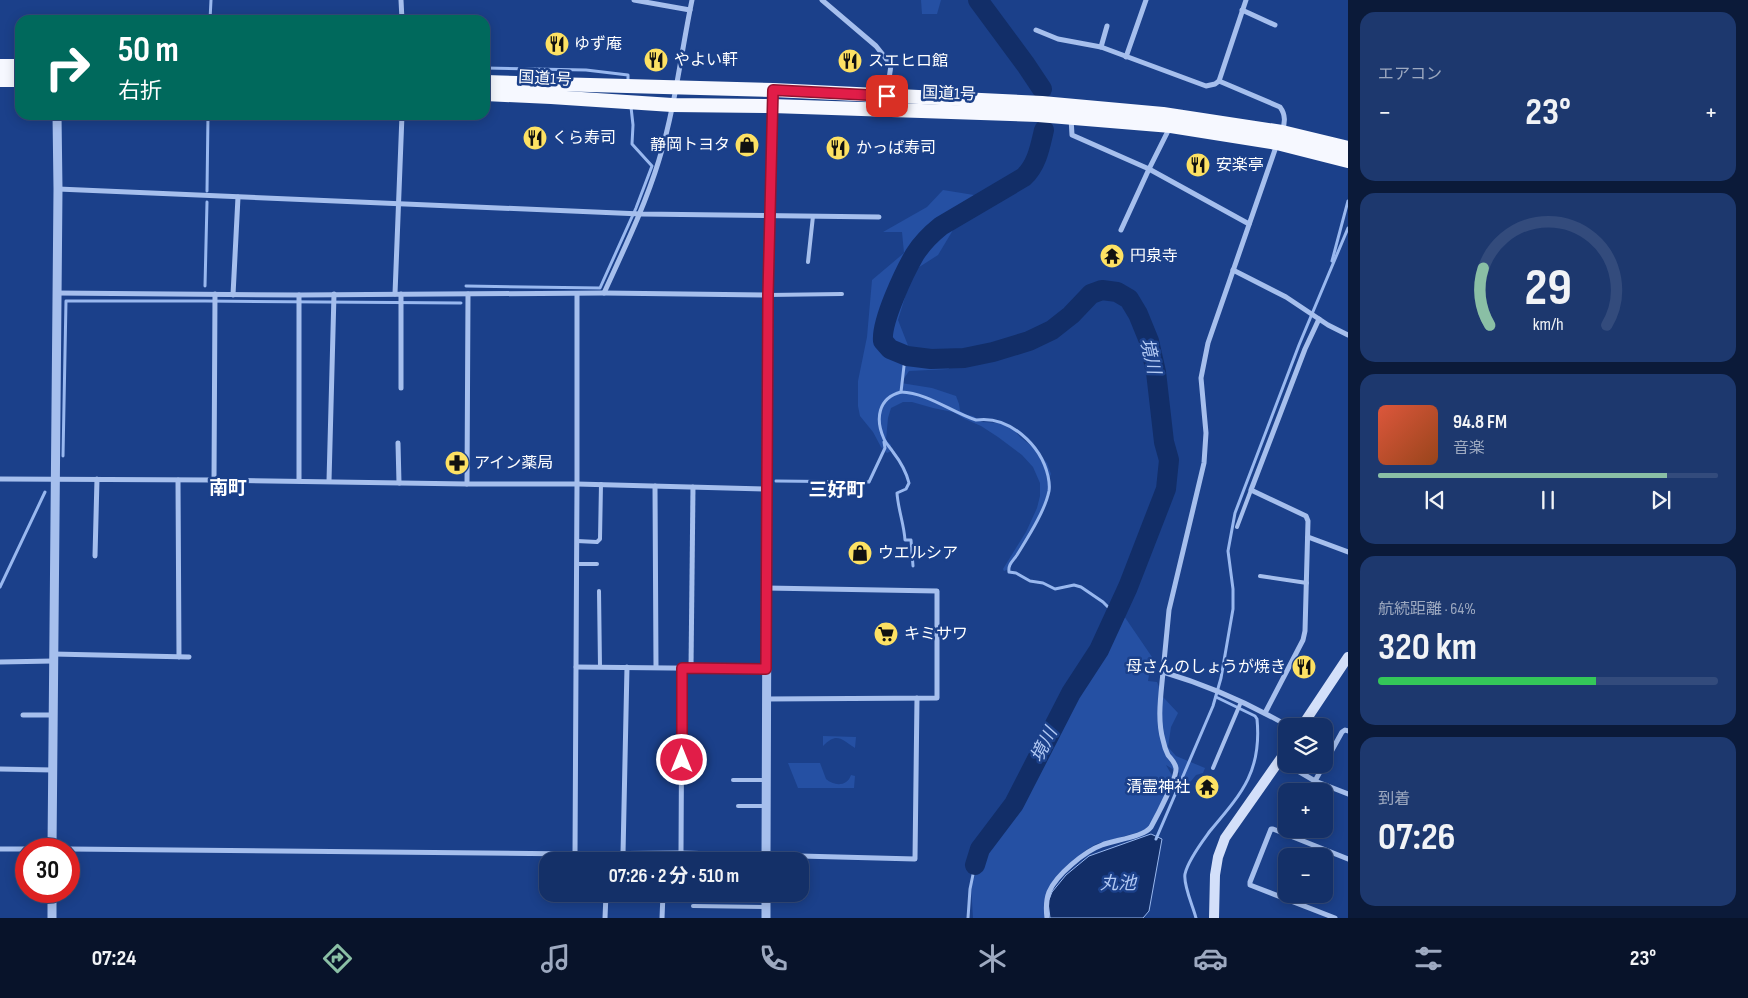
<!DOCTYPE html>
<html lang="ja">
<head>
<meta charset="utf-8">
<style>
	:root { --surface:#143068; --page:#1d386e; --text:#f1f3f6; --muted:#9da9c0; --line:#334b7c; --accent:#8abfa5 }
	body { margin:0; font-family:"Sofia Sans Condensed","Noto Sans JP",sans-serif; background:var(--page); color:var(--text); height:100vh; display:flex; flex-direction:column; font-size:19px; white-space:nowrap }
	* { box-sizing:border-box; margin:0 }
	p { font-size:16px; color:var(--muted) }
	.icon { flex:none; width:28px; height:28px; fill:none; stroke:currentColor; stroke-width:2; stroke-linecap:round; stroke-linejoin:round }
	.map { position:relative; flex:1; overflow:hidden }
	.details { display:flex; flex-direction:column; gap:12px; padding:12px; background:#0b1a39; width:400px }
	.details>* { flex:none }
	.top-card { position:absolute; left:15px; top:15px; width:475px; height:105px; border-radius:15px; box-shadow:0 2px 12px #0003,0 0 0 1px var(--line); background:#00695c; color:#fff; overflow:hidden }
	.fabs { position:absolute; left:1278px; top:718px; display:grid; gap:10px }
	.fabs a { display:grid; place-items:center; width:55px; height:55px; border-radius:10px; background:var(--surface); box-shadow:0 2px 12px #0003,0 0 0 1px var(--line); font-size:25px }
	.speed { position:absolute; left:15px; top:838px; display:flex; gap:10px; font-size:25px; font-weight:700; text-align:center }
	.speed>* { display:grid; place-content:center; width:65px; height:65px; border-radius:50%; background:var(--surface); box-shadow:0 2px 12px #0003,0 0 0 1px var(--line); line-height:1 }
	.speed .limit { border:8px solid #d22; background:#fff; color:#111 }
	.pin { position:absolute; display:grid; place-items:center; width:42px; height:42px; color:#fff; margin:-21px; border-radius:10px; box-shadow:0 2px 8px #0006 }
	.me { position:absolute; width:55px; margin:-28px; rotate:0deg; stroke-linejoin:round; filter:drop-shadow(0 0 4px #0008) }
	.turn { display:flex; align-items:center; gap:18px; height:105px; padding:0 20px; font-size:22px }
	.turn .icon { width:65px; height:65px; stroke-width:2.5 }
	.turn b { display:block; font-size:35px; line-height:42px }
	.big { font-size:38px; font-weight:700; line-height:1.1 }
	.details .card { flex:1; display:flex; flex-direction:column; justify-content:center; gap:8px; min-width:0; padding:0 18px; border-radius:15px; background:var(--page) }
	.details .dial { align-items:center; gap:0 }
	.dial svg { height:130px; overflow:visible; fill:none; stroke:var(--line); stroke-width:7; stroke-linecap:round; text-anchor:middle }
	.dial text { fill:var(--text); stroke:none }
	.song { display:flex; align-items:center; gap:15px }
	.cover { width:60px; height:60px; border-radius:8px; background:linear-gradient(135deg,hsl(10 70% 55%),hsl(20 70% 35%)) }
	.played { height:5px; border-radius:2px; background:linear-gradient(90deg,var(--accent) 85%,var(--line) 85%) }
	.keys { display:flex; justify-content:space-around; direction:ltr }
	.heat { display:flex; justify-content:space-between; align-items:center; font-size:28px; direction:ltr }
	.charge { height:8px; border-radius:4px; background:linear-gradient(90deg,#34c759 64%,var(--line) 0) }
	.trip { position:absolute; left:539px; top:852px; width:270px; height:50px; border-radius:15px; background:var(--surface); box-shadow:0 2px 12px #0003,0 0 0 1px var(--line); font-weight:700; line-height:50px; text-align:center }
	.dock { display:flex; height:80px; justify-content:space-around; align-items:center; background:#08132a; color:var(--muted) }
	.dock .icon { width:35px; height:35px }
	.dock .selected { color:var(--accent) }
	.dock b { font-size:22px; color:var(--text) }
	main { display:flex; flex:1; min-height:0 }
	.map>svg:first-child { display:block }
	.green { fill:#2550a3 }
	.water { fill:#122e68; stroke:#99b8ef }
	.lines { fill:none; stroke-linecap:round; stroke-linejoin:round }
	.stream { stroke:#99b8ef; stroke-width:3 }
	.river { stroke:#122e68; stroke-width:20 }
	.service { stroke:#a6bfed; stroke-width:4 }
	.minor { stroke:#a6bfed; stroke-width:5 }
	.tertiary { stroke:#a6bfed; stroke-width:9 }
	.secondary { stroke:#d3dff9; stroke-width:10 }
	.trunk { stroke:#f6f8ff; stroke-width:14 }
	.route-casing { stroke:#92132f; stroke-width:12 }
	.route { stroke:#e11d48; stroke-width:9 }
	.labels { text-anchor:middle; dominant-baseline:central; stroke-width:5; stroke-linejoin:round; paint-order:stroke }
	.poi-label { font-size:16px; fill:#fff; stroke:#1b408a; text-anchor:start }
	.street-label { font-size:16px; fill:#fff; stroke:#1b408a }
	.water-label { font-size:18px; font-style:italic; fill:#b2c9f4; stroke:#1b408a }
	.quarter-label { font-size:19px; font-weight:bold; fill:#fff; stroke:#1b408a }
</style>
</head>
<body>
<main>
<div class="map">
<svg width="1348" height="918" viewBox="0 0 1348 918">
	<rect width="100%" height="100%" fill="#1b408a"/>
	<g class="green">
		<polygon points="921,0 941,0 937,14 922,14"/>
		<polygon points="943,190 974,195 938,255 913,271 898,320 909,348 947,357 949,369 909,371 901,383 932,388 956,396 959,404 960,411 967,415 973,416 982,422 999,423 1011,426 1020,437 1034,448 1047,463 1051,474 1049,478 1051,486 1043,512 1009,569 1004,571 1003,569 1026,532 1037,508 1040,496 1040,483 1033,467 1022,455 998,437 981,426 965,419 953,412 933,408 912,402 903,402 891,408 888,418 886,440 891,445 891,451 887,453 881,447 873,432 860,416 858,406 858,381 867,337 872,280 904,253 902,232 883,232 927,207"/>
		<polygon points="1122,613 1152,657 1148,681 1157,682 1163,697 1178,713 1171,727 1168,747 1176,756 1205,768 1203,773 1196,775 1187,786 1179,784 1179,773 1166,765 1174,779 1150,829 1096,844 1086,850 1053,882 1046,892 1045,918 973,918 971,885 986,851 1007,823"/>
		<path d="M 823,736 L 856,737 L 855,748 C 841,739 837,732 823,746 Z"/>
		<path d="M 788,763 L 820,763 L 826,779 C 834,786 847,787 851,775 L 855,776 L 854,788 L 798,788 Z"/>
	</g>
	<polygon class="water" points="1151,834 1162,839 1149,911 1143,918 1050,918 1048,902 1052,892 1066,875 1089,856"/>
	<g class="lines">
		<g class="stream">
			<polyline points="210,20 211,0"/>
			<polyline points="485,68 586,70 628,75 628,81"/>
			<polyline points="207,191 208,115"/>
			<polyline points="1332,261 1348,201"/>
			<polyline points="205,286 207,202"/>
			<polyline points="466,286 600,288 636,208 652,166 632,144 633,125 631,107"/>
			<path d="M 907,356 L 904,366 L 901,392 C 928,393 951,412 976,420 C 1009,415 1041,445 1048,476 C 1049,481 1050,485 1049,491 C 1045,511 1028,537 1017,555 C 1013,561 1008,564 1009,572 L 1016,573 L 1030,581 L 1043,583 L 1055,589 L 1074,585 L 1081,587 L 1103,602 L 1115,614"/>
			<path d="M 901,392 C 878,398 875,419 884,439 C 886,444 890,447 893,452 C 900,461 906,471 909,483 L 906,489 L 897,493 C 898,509 904,524 905,540 L 911,540 L 913,566"/>
			<polyline points="63,456 66,301 205,301 461,303"/>
			<polyline points="776,481 869,482 885,448 884,442"/>
			<polyline points="0,587 45,492"/>
			<polyline points="1156,839 1213,706 1221,678 1233,609 1233,589 1228,551 1235,513 1299,345 1348,228"/>
			<polyline points="968,918 970,889 975,865"/>
			<path d="M 1196,918 C 1193,906 1183,885 1185,874 C 1188,860 1202,842 1210,831 C 1242,793 1262,771 1257,719 L 1255,716 L 1216,697"/>
		</g>
		<g class="river">
			<polyline points="978,0 1026,65 1042,89"/>
			<path d="M 975,865 L 980,849 L 1014,804 L 1071,693 L 1099,650 L 1128,587 L 1166,489 L 1169,460 L 1164,442 L 1156,372 L 1149,341 L 1138,314 L 1129,299 L 1117,292 L 1102,290 L 1091,294 L 1071,315 L 1052,330 L 1029,341 L 993,352 L 964,358 L 931,359 L 907,356 L 890,349 L 883,341 C 881,321 905,271 915,254 C 922,243 931,234 941,226 L 1024,177 C 1037,165 1040,147 1044,130"/>
		</g>
		<g class="service">
			<polyline points="808,262 813,216"/>
			<polyline points="768,295 842,294"/>
			<polyline points="1237,527 1251,490"/>
			<polyline points="577,541 597,542 600,539 601,484"/>
			<polyline points="577,564 597,564"/>
			<polyline points="1260,576 1307,583"/>
			<polyline points="599,591 600,667"/>
			<polyline points="1213,768 1241,702"/>
			<polyline points="733,780 765,780"/>
			<polyline points="738,806 766,806"/>
			<polyline points="693,906 766,907"/>
		</g>
		<g class="minor">
			<polyline points="401,0 402,20"/>
			<polyline points="634,0 690,10"/>
			<polyline points="822,0 876,46 891,65 887,93"/>
			<path d="M 1246,0 L 1219,81 L 1280,107 C 1286,115 1285,123 1282,132"/>
			<polyline points="1242,10 1275,25"/>
			<polyline points="1036,30 1058,39 1101,47 1206,86 1215,84 1219,81"/>
			<polyline points="1101,47 1107,26"/>
			<polyline points="1126,57 1146,0"/>
			<polyline points="1071,118 1072,135 1149,169 1249,224"/>
			<path d="M 1277,144 L 1208,343 L 1201,378 L 1206,433 L 1204,463 L 1169,610 L 1163,672 C 1207,685 1248,703 1288,726"/>
			<polyline points="58,189 641,214 879,217"/>
			<polyline points="1121,230 1149,169 1170,127"/>
			<polyline points="1233,270 1286,297 1328,325 1348,335"/>
			<polyline points="56,293 299,295 604,293 768,295"/>
			<path d="M 604,293 C 624,249 645,206 659,160 C 675,108 681,53 692,0"/>
			<polyline points="395,294 402,115"/>
			<polyline points="233,295 238,197"/>
			<polyline points="401,388 401,294"/>
			<polyline points="398,443 399,483"/>
			<polyline points="0,479 214,480 467,484 577,484 767,489"/>
			<polyline points="178,480 179,657"/>
			<polyline points="214,480 215,294"/>
			<polyline points="299,481 299,295"/>
			<polyline points="329,481 334,294"/>
			<polyline points="467,484 468,294"/>
			<polyline points="655,486 656,667"/>
			<polyline points="1308,537 1348,552"/>
			<polyline points="95,556 97,479"/>
			<polyline points="766,588 937,591 937,698 766,699"/>
			<polyline points="53,654 189,657"/>
			<polyline points="0,662 53,661"/>
			<polyline points="576,667 766,669"/>
			<polyline points="691,668 693,487"/>
			<polyline points="1265,713 1303,640 1305,631 1308,521 1306,516 1251,490 1305,349 1319,319"/>
			<polyline points="23,715 53,715"/>
			<polyline points="1286,764 1315,781 1348,794"/>
			<polyline points="0,769 53,770"/>
			<polyline points="1315,781 1342,732 1345,730 1348,731"/>
			<polyline points="0,849 26,849"/>
			<polyline points="69,849 575,854 681,853 915,859 917,698"/>
			<polyline points="681,853 682,668"/>
			<polyline points="575,854 577,484 577,294"/>
			<polyline points="623,854 627,667"/>
			<polyline points="605,918 606,894"/>
			<polyline points="662,918 663,894"/>
			<path d="M 1047,918 C 1046,910 1046,900 1049,892 C 1056,875 1085,851 1102,845 C 1114,840 1144,837 1151,827 C 1157,816 1177,778 1176,768 C 1175,762 1171,759 1168,755 C 1166,751 1164,745 1163,740 C 1157,719 1161,695 1163,672"/>
			<polyline points="1335,918 1250,885 1250,882 1271,829 1273,829 1348,859"/>
		</g>
		<g class="tertiary">
			<polyline points="52,849 58,189 57,115"/>
			<polyline points="766,861 768,295 773,90"/>
			<polyline points="766,894 766,918"/>
			<polyline points="52,918 52,891"/>
		</g>
		<g class="secondary">
			<polyline points="1302,726 1348,657"/>
			<polyline points="1214,918 1215,875 1218,857 1225,838 1286,751"/>
		</g>
		<g class="trunk">
			<polyline points="0,66 20,66"/>
			<polyline points="0,80 20,80"/>
			<polyline points="485,82 773,90 1042,103 1163,114 1282,132 1348,148"/>
			<polyline points="485,94 551,97 672,105 772,106 1038,115 1171,126 1277,143 1348,161"/>
		</g>
	</g>
	<g class="lines">
		<defs>
			<polyline id="route" points="682,760 682,668 766,669 768,295 773,90 887,96"/>
		</defs>
		<use href="#route" class="route-casing"/>
		<use href="#route" class="route"/>
	</g>
	<defs>
		<symbol id="restaurant-disc" viewBox="-11 -11 22 22"><circle r="9.5" fill="#fde163" stroke="#1b408a"/><path d="M-5-6h1v4h1v-4h1v4h1v-4h1v5L-1.5 .5V6h-2V.5L-5-1ZM5-6V6H3V1.5H1.5Q1.5-4 5-6Z" fill="#111"/></symbol>
		<symbol id="shop-disc" viewBox="-11 -11 22 22"><circle r="9.5" fill="#fde163" stroke="#1b408a"/><path d="M-5-2.5h2.3a2.7 3.5 0 0 1 5.4 0H5L5.5 6h-11ZM-1.5-2.5h3a1.5 2.3 0 0 0-3 0Z" fill="#111"/></symbol>
		<symbol id="temple-disc" viewBox="-11 -11 22 22"><circle r="9.5" fill="#fde163" stroke="#1b408a"/><path d="M0-6L5-2H3V0L6.5 2.5H4V6H1.5V3h-3V6H-4V2.5H-6.5L-3 0V-2H-5Z" fill="#111"/></symbol>
		<symbol id="pharmacy-disc" viewBox="-11 -11 22 22"><circle r="9.5" fill="#fde163" stroke="#1b408a"/><path d="M-2-6h4v4h4v4h-4v4h-4v-4h-4v-4h4Z" fill="#111"/></symbol>
		<symbol id="supermarket-disc" viewBox="-11 -11 22 22"><circle r="9.5" fill="#fde163" stroke="#1b408a"/><path d="M-6-5.5h2.5l.6 2H6L4.5 2H-2.5L-4.4-4H-6ZM-1.5 3.2a1.3 1.3 0 1 0 .1 0ZM3 3.2a1.3 1.3 0 1 0 .1 0Z" fill="#111"/></symbol>
	</defs>
	<g fill-rule="evenodd">
		<use href="#restaurant-disc" x="543" y="30" width="28" height="28"/>
		<use href="#restaurant-disc" x="642" y="46" width="28" height="28"/>
		<use href="#restaurant-disc" x="836" y="47" width="28" height="28"/>
		<use href="#restaurant-disc" x="521" y="124" width="28" height="28"/>
		<use href="#shop-disc" x="733" y="131" width="28" height="28"/>
		<use href="#restaurant-disc" x="824" y="134" width="28" height="28"/>
		<use href="#restaurant-disc" x="1184" y="151" width="28" height="28"/>
		<use href="#temple-disc" x="1098" y="242" width="28" height="28"/>
		<use href="#pharmacy-disc" x="443" y="449" width="28" height="28"/>
		<use href="#shop-disc" x="846" y="539" width="28" height="28"/>
		<use href="#supermarket-disc" x="872" y="620" width="28" height="28"/>
		<use href="#restaurant-disc" x="1290" y="653" width="28" height="28"/>
		<use href="#temple-disc" x="1193" y="773" width="28" height="28"/>
	</g>
	<g class="labels">
		<g class="poi-label">
			<text x="574" y="44">ゆず庵</text>
			<text x="674" y="60">やよい軒</text>
			<text x="868" y="61">スエヒロ館</text>
			<text x="552" y="138">くら寿司</text>
			<text x="730" y="145" text-anchor="end">静岡トヨタ</text>
			<text x="856" y="148">かっぱ寿司</text>
			<text x="1216" y="165">安楽亭</text>
			<text x="1130" y="256">円泉寺</text>
			<text x="474" y="463">アイン薬局</text>
			<text x="878" y="553">ウエルシア</text>
			<text x="904" y="634">キミサワ</text>
			<text x="1286" y="667" text-anchor="end">母さんのしょうが焼き</text>
			<text x="1190" y="787" text-anchor="end">清霊神社</text>
		</g>
		<g class="street-label">
			<text transform="translate(545 79) rotate(3)">国道1号</text>
			<text transform="translate(949 94) rotate(2)">国道1号</text>
		</g>
		<g class="water-label">
			<text transform="translate(1150 356) rotate(77)">境川</text>
			<text transform="translate(1044 745) rotate(-63)">境川</text>
			<text x="1118" y="883">丸池</text>
		</g>
		<g class="quarter-label">
			<text x="228" y="488">南町</text>
			<text x="837" y="490">三好町</text>
		</g>
	</g>
</svg>
<div class="fabs">
<a><svg class="icon" aria-label="layers" viewBox="0 0 24 24"><path d="M12 4l9 5-9 5-9-5zM3 14l9 5 9-5"/></svg></a>
<a>+</a>
<a>−</a>
</div>
<div class="speed"><div class="limit">30</div></div>
<div class="pin" style="left:887px;top:96px;background:#d93025"><svg class="icon" aria-label="arrive" viewBox="0 0 24 24"><path d="M6 21V4h12l-3 4 3 4H6"/></svg></div>
<svg class="me" style="left:682px;top:760px" viewBox="-20 -20 40 40"><circle r="17" fill="#e11d48" stroke="#fff" stroke-width="3"/><path d="M0-11L8 9 0 5-8 9z" fill="#fff"/></svg>
<div class="trip">07:26 · 2 分 · 510 m</div>
<div class="top-card">
<div class="turn"><svg class="icon" aria-label="right" viewBox="0 0 24 24"><path d="M7 20v-9h11M14 6l5 5-5 5"/></svg><div><b>50 m</b>右折</div></div>
</div>
</div>
<section class="details">
<div class="card"><p>エアコン</p>
<div class="heat"><a>−</a><b class="big">23°</b><a>+</a></div>
</div>
<div class="card dial"><svg viewBox="0 0 100 80">
<path d="M14 69A42 42 0 1 1 86 69"/>
<path d="M14 69A42 42 0 0 1 10 34" stroke="#8abfa5"/>
<text x="50" y="56" font-size="32" font-weight="700">29</text>
<text x="50" y="72" font-size="11">km/h</text>
</svg></div>
<div class="card">
<div class="song"><i class="cover"></i><div><b>94.8 FM</b><p>音楽</p></div></div>
<div class="played"></div>
<div class="keys"><svg class="icon" aria-label="previous" viewBox="0 0 24 24"><path d="M18 5L8 12l10 7zM5 5v14"/></svg><svg class="icon" aria-label="pause" viewBox="0 0 24 24"><path d="M8 5v14M16 5v14"/></svg><svg class="icon" aria-label="next" viewBox="0 0 24 24"><path d="M6 5l10 7-10 7zM19 5v14"/></svg></div>
</div>
<div class="card"><p>航続距離 · 64%</p><b class="big">320 km</b><div class="charge"></div></div>
<div class="card"><p>到着</p><b class="big">07:26</b></div>
</section>
</main>
<nav class="dock">
<b>07:24</b>
<svg class="icon selected" aria-label="directions" viewBox="0 0 24 24"><path d="M12 3l9 9-9 9-9-9zM9 14v-3h6M13 9l2 2-2 2"/></svg>
<svg class="icon" aria-label="music" viewBox="0 0 24 24"><path d="M9 18V5l10-2v13"/><circle cx="6" cy="18" r="3"/><circle cx="16" cy="16" r="3"/></svg>
<svg class="icon" aria-label="phone" viewBox="0 0 24 24"><path d="M5 4h4l2 5-3 2q2 4 5 5l2-3 5 2v4C11 20 4 13 5 4z"/></svg>
<svg class="icon" aria-label="climate" viewBox="0 0 24 24"><path d="M12 3v18M4 7l16 10M4 17L20 7"/></svg>
<svg class="icon" aria-label="car" viewBox="0 0 24 24"><path d="M5 17H2v-5l4-1 3-4h7l3 4 3 1v5h-3M9 17h6M6 11h13"/><circle cx="7" cy="17" r="2"/><circle cx="17" cy="17" r="2"/></svg>
<svg class="icon" aria-label="filters" viewBox="0 0 24 24"><path d="M4 7h16M4 17h16"/><circle cx="9" cy="7" r="2"/><circle cx="15" cy="17" r="2"/></svg>
<b>23°</b>
</nav>
</body>
</html>
